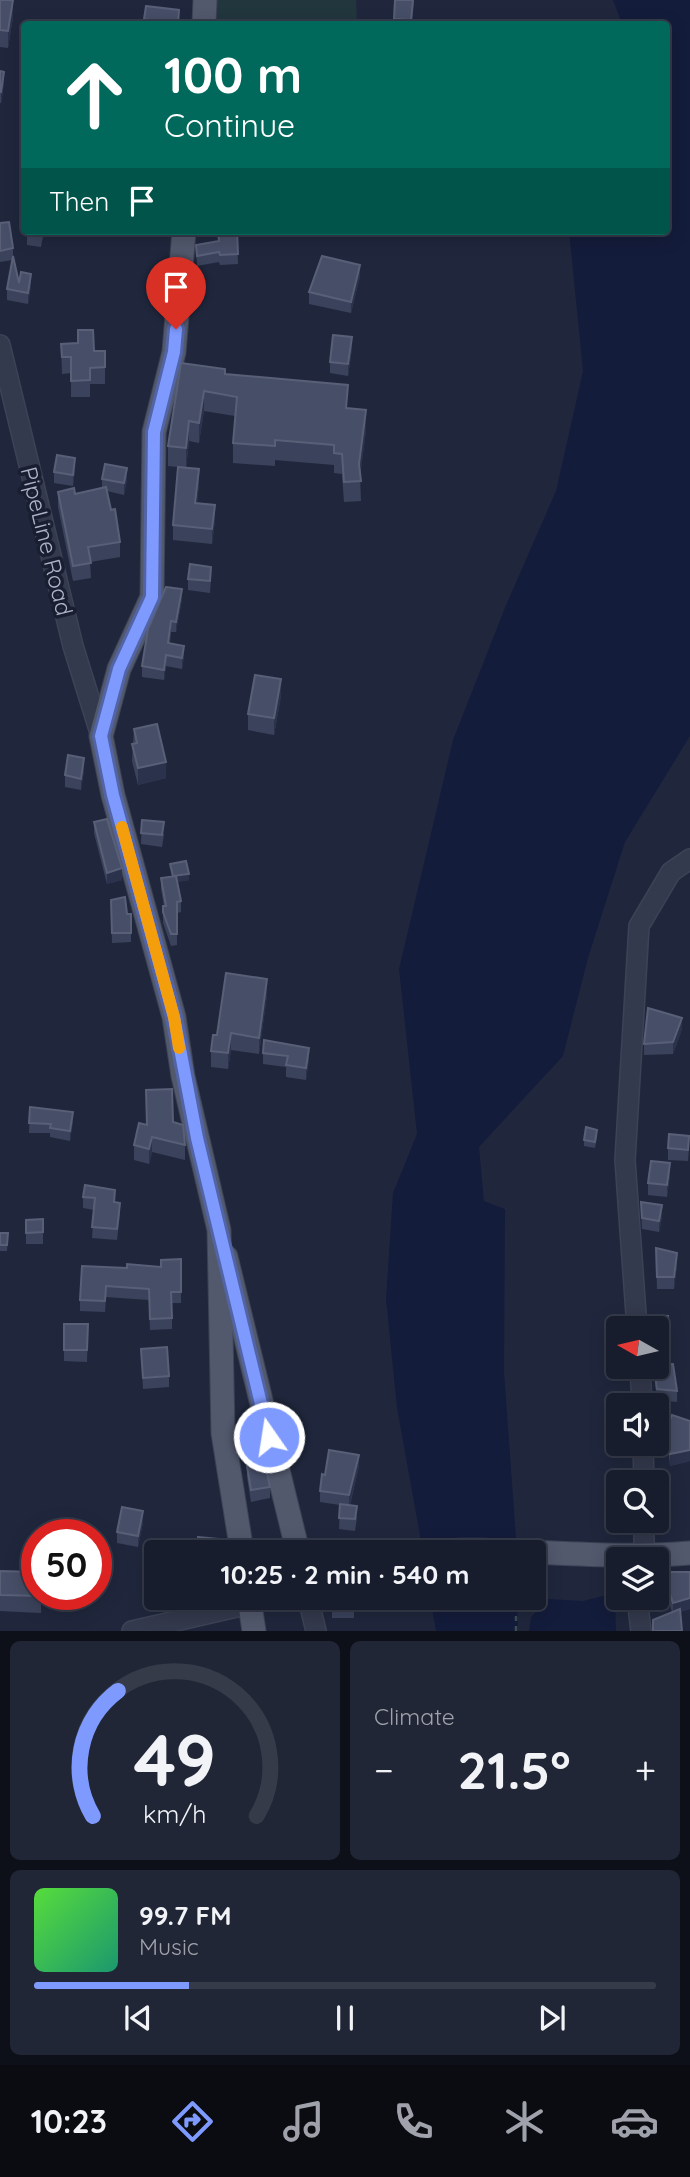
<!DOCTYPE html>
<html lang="en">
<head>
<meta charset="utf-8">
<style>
	:root { --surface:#181d2e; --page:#212636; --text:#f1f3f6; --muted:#9fa2aa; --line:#363b4a; --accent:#7e9aff }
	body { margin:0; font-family:Quicksand,sans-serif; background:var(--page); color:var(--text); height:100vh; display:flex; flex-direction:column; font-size:26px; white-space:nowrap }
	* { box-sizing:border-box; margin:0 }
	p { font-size:23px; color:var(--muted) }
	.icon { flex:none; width:38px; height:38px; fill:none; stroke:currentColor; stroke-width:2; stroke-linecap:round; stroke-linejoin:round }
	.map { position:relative; height:1631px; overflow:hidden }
	.panel { display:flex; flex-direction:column; gap:10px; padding:10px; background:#0d1019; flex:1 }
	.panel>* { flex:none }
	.banner { position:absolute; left:21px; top:21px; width:649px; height:214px; border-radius:7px; box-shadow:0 4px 18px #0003,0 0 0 2px var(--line); background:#00695c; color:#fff; overflow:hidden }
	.needle { width:46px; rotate:278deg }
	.tools { position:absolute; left:606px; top:1316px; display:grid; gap:14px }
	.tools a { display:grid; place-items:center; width:63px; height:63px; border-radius:7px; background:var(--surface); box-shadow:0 4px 18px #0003,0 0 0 2px var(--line); font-size:35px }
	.speed { position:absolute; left:21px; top:1519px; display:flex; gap:14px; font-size:35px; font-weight:700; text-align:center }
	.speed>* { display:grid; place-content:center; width:91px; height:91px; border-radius:50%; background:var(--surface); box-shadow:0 4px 18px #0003,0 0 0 2px var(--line); line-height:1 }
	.speed .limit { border:10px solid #d22; background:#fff; color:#111 }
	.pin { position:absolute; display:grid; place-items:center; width:60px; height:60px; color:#fff; margin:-72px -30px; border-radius:50% 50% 50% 0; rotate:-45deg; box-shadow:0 0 7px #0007 }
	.pin .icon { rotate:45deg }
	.me { position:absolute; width:77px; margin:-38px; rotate:347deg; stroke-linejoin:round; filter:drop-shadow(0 0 5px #0008) }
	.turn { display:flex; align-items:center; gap:24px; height:147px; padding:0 28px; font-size:32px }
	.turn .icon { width:91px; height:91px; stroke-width:2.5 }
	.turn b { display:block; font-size:49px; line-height:60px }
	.then { display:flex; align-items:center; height:66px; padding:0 28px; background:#0003; gap:14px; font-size:26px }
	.big { font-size:52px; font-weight:700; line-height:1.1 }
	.panel .tile { flex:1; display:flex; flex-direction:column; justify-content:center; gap:10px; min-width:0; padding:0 24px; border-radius:10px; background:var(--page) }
	.panel .dial { align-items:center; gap:0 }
	.dial svg { height:182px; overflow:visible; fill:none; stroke:var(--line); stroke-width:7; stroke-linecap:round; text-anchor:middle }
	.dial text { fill:var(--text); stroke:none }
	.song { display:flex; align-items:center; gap:21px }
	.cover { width:84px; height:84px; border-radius:10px; background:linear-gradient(135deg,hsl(110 70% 55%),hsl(160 70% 35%)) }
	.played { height:7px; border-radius:4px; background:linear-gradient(90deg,var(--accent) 25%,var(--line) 25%) }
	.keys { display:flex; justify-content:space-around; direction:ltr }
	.heat { display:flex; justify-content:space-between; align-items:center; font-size:38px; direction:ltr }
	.panel .tiles { flex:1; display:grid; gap:10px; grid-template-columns:1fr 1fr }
	.tile:last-child { grid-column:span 2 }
	.trip { position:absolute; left:144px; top:1540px; width:402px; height:70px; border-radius:7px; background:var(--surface); box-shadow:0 4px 18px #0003,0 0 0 2px var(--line); font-weight:700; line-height:70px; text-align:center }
	.menu { display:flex; height:112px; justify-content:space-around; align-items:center; background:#0a0c12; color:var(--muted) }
	.menu .icon { width:49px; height:49px }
	.menu .on { color:var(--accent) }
	.menu b { font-size:32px; color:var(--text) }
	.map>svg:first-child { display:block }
	.green { fill:#22363e }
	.water { fill:#131c3b }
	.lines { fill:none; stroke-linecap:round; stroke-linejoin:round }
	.minor-casing { stroke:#3d4356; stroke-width:22 }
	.major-casing { stroke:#3d4356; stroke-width:25 }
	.path { stroke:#3b4f56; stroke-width:2.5; stroke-dasharray:5 5; stroke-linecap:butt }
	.minor { stroke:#343a4d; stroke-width:19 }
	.major { stroke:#52596d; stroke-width:23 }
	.wall { fill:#3b435c }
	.shaded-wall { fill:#2b324b }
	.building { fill:#474f68; stroke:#585f77; stroke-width:2 }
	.route-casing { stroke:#5264a6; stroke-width:18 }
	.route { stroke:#7e9aff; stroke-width:12 }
	.slow { stroke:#f59e0b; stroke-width:12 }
	.labels { text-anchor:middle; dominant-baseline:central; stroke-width:7; stroke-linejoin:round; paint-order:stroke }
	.street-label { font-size:23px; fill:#afb5c9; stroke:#191f31 }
</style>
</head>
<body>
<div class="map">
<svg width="690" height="1631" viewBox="0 0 690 1631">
	<rect width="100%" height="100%" fill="#20273d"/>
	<polygon class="green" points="217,0 356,0 357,24 217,24"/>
	<g class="water">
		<polygon points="613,0 690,0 690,736 625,842 588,958 563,1056 479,1147 484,1201 505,1209 504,1371 517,1552 423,1552 397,1408 386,1299 393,1193 417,1134 399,969 453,740 506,605 556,491 583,371 569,231 667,231 667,24 622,24"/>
		<polygon points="603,1596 615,1597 616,1631 529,1631 531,1617 548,1599 583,1601"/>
		<polygon points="430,1598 517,1598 518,1631 436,1631"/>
	</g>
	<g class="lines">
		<defs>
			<g id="minor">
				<polyline points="0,345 73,646 101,736"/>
				<polyline points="637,1328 625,1160 639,926 671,872 690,859"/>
				<polyline points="640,1367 642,1405"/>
				<polyline points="643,1444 644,1482"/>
				<polyline points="644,1521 644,1556"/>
				<polyline points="308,1598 316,1631"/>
				<polyline points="637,1598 641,1631"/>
				<polyline points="132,1631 250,1604"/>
			</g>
			<g id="major">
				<polyline points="204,24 205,0"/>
				<polyline points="184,231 174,352 154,432 152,597 119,669 101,736 113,795 174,1017 183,1076 219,1230 223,1433 242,1552"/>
				<polyline points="226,1257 298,1552"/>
				<path d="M 411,1552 C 505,1545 597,1561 690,1553"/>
				<polyline points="249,1598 254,1631"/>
			</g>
		</defs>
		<use href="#minor" class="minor-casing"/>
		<use href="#major" class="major-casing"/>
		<polyline class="path" points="516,1631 516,1598"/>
		<use href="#minor" class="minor"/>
		<use href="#major" class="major"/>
	</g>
	<g class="wall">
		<polygon points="0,0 13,17 8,48 0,47"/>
		<polygon points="414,0 412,24 394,24 394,19"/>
		<polygon points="179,10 179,24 144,24 144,19"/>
		<polygon points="0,71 4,83 1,103 0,103"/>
		<polygon points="0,223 13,248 13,256 19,283 31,285 28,304 7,300 7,289 12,260 0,262"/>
		<polygon points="27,231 44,231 41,247 27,245"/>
		<polygon points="237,231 238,264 220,265 219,262 197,266 196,245 218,242"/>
		<polygon points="360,276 351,313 309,304 309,292"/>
		<polygon points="61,344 94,351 105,351 105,384 90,384 90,397 71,397 71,373 62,374"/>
		<polygon points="352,348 348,376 330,373 330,362"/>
		<polygon points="181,363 225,375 347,408 366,430 360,476 361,501 344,502 342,474 334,473 334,465 275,460 275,466 233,463 233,443 235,416 204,411 199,443 189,441 186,468 199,484 197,503 215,520 212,544 173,540 173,525 178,467 168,466 168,446"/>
		<polygon points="75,470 73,486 54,483 54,472"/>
		<polygon points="102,479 127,479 124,495 107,491 120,542 120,557 90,562 91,578 73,581 58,507 58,492 75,494 102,488"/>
		<polygon points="211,578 210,593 188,590 188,579"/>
		<polygon points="182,599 176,632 171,632 170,643 184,656 182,669 166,666 164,680 142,677 142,666"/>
		<polygon points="281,696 274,735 248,730 248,714"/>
		<polygon points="134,729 166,778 138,785 132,761"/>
		<polygon points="84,770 81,790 65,787 65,775"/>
		<polygon points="142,820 164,834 162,847 141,844"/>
		<polygon points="94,822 122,880 107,884 94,833"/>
		<polygon points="170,864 189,880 177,882 181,901 181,912 177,913 177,945 171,946 163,923 163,906 164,906 161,889 161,878 172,876"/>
		<polygon points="111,900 127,914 131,914 131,942 112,943"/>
		<polygon points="267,995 259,1054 231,1050 228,1069 211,1067 211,1051"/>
		<polygon points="682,1029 673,1054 644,1055 644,1044"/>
		<polygon points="263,1053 309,1059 306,1080 286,1077 286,1067 263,1064"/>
		<polygon points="30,1107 73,1121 70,1141 50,1137 50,1133 29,1133"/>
		<polygon points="173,1122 185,1145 185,1160 152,1152 149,1164 134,1160 134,1145 146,1125"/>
		<polygon points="597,1135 595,1148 584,1146 584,1140"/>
		<polygon points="689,1147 688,1161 668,1160 668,1148"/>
		<polygon points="670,1174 667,1197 648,1195 648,1183"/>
		<polygon points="83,1197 115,1202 120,1214 117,1240 92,1238 94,1210 83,1208"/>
		<polygon points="641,1202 662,1217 659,1232 642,1229"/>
		<polygon points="43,1219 43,1244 26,1244 26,1220"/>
		<polygon points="0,1233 8,1233 7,1251 0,1251"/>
		<polygon points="656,1248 677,1265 674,1289 657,1289"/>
		<polygon points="181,1259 181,1303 172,1303 172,1329 150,1330 149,1300 106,1297 105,1312 80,1311 80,1300 127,1268 161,1267"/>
		<polygon points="64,1324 88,1324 87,1362 64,1361"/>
		<polygon points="141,1349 169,1376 169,1387 143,1389"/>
		<polygon points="654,1367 677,1391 677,1402 657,1400 654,1376"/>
		<polygon points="690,1421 690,1461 670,1466 667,1439 667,1428"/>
		<polygon points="247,1466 270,1487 270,1498 251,1502 247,1477"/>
		<polygon points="359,1466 350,1505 357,1517 355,1531 339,1529 340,1505 320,1502 320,1491 325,1475"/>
		<polygon points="143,1522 138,1547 117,1543 117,1532"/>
		<polygon points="0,1571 41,1594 41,1613 0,1611"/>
		<polygon points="662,1572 690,1572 690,1609 680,1612 672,1612 670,1605 662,1603"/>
		<rect x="332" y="1598" width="22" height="20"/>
	</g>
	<g class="shaded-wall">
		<polygon points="13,0 13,17 8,48 8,31"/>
		<polygon points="4,72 4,83 1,103 1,92"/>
		<polygon points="360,265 360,276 351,313 351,302"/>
		<polygon points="31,274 31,285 28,304 28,293"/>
		<polygon points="352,337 352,348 348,376 348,364"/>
		<polygon points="204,391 204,411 199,443 199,423"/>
		<polygon points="366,410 366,430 359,484 359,464"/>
		<polygon points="189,421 189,441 186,468 186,448"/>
		<polygon points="75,458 75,470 73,486 73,475"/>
		<polygon points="127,468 127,479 124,495 124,483"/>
		<polygon points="199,469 199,484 195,518 195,503"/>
		<polygon points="215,505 215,520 212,544 212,529"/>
		<polygon points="182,589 182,599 176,632 176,622"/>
		<polygon points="171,621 171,632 168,653 168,643"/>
		<polygon points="184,646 184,656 182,669 182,658"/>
		<polygon points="166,655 166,666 164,680 164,670"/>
		<polygon points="281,679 281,696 274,735 274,718"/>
		<polygon points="84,758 84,770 81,790 81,779"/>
		<polygon points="166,762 166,778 138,785 138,768"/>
		<polygon points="122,868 122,880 107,884 107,873"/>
		<polygon points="189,874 189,880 173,883 173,877"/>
		<polygon points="267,979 267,995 259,1054 259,1038"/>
		<polygon points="682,1018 682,1029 673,1054 673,1042"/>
		<polygon points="231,1033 231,1050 228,1069 228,1053"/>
		<polygon points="309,1048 309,1059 306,1080 306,1068"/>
		<polygon points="73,1112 73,1121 70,1141 70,1131"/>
		<polygon points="152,1137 152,1152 149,1164 149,1149"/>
		<polygon points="670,1163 670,1174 667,1197 667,1185"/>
		<polygon points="662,1205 662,1217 659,1232 659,1221"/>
		<polygon points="677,1253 677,1265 674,1289 674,1277"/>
		<polygon points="669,1334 669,1345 656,1351 656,1340"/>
		<polygon points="690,1450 690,1461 670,1466 670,1454"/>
		<polygon points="359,1455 359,1466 349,1507 349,1495"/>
		<polygon points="143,1511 143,1522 138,1547 138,1536"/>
		<polygon points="690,1598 690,1609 673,1614 673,1603"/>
	</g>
	<g class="building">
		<polygon points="0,0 13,0 8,31 0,30"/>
		<polygon points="395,0 413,0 411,20 394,19"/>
		<polygon points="146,6 179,10 178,24 155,24 155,21 144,19"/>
		<polygon points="0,71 4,72 1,92 0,92"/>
		<polygon points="9,222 13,248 0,251 0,223"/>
		<polygon points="27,231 42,231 41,235 27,233"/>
		<polygon points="218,231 237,231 238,254 220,255 219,252 197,256 196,245 219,241"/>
		<polygon points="13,256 19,283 21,272 31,274 28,293 7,289"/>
		<polygon points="322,256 360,265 351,302 309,292"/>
		<polygon points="78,330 93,330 94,351 105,351 105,367 90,368 90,380 71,381 71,357 62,357 61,344 78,343"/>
		<polygon points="333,335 352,337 348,364 330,362"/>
		<polygon points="181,363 225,369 225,374 348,385 346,408 366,410 359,464 361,481 344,482 342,454 334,453 334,445 275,440 275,446 233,443 237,397 204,391 199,423 189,421 186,448 168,446"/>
		<polygon points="57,455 75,458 73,475 54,472"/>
		<polygon points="105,464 127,468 124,483 102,479"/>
		<polygon points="178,467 199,469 195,503 215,505 212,529 173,525"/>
		<polygon points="106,487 111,510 115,509 120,542 88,547 91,563 73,566 58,492 74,488 75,494"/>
		<polygon points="190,564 211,567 210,581 188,579"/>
		<polygon points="166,587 182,589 176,622 171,621 168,643 184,646 182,658 166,655 164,670 142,666 148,629"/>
		<polygon points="255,675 281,679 274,718 248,714"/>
		<polygon points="157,724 166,762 138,768 132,744 137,743 134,729"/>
		<polygon points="68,755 84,758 81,779 65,775"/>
		<polygon points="107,819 122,868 107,873 94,822"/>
		<polygon points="142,820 164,822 162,835 141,833"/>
		<polygon points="186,861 189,874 173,876 170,864"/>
		<polygon points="176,876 181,901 177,902 177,934 171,934 163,912 163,906 166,906 161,878"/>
		<polygon points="125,897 127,914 131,914 131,933 112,933 111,900"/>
		<polygon points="226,973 267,979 259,1038 231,1033 228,1053 211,1051 213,1035 217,1035"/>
		<polygon points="648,1008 682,1018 673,1042 644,1044"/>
		<polygon points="264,1040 309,1048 306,1068 286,1065 288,1056 263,1053"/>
		<polygon points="172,1089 173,1122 183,1125 185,1145 152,1137 149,1149 134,1145 139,1123 147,1125 146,1090"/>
		<polygon points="30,1107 73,1112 70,1131 50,1128 51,1124 29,1123"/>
		<polygon points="586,1127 597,1130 595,1142 584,1140"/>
		<polygon points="669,1134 689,1136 688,1150 668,1148"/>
		<polygon points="651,1161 670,1163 667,1185 648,1183"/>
		<polygon points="85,1185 115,1190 114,1202 120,1203 117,1229 92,1227 95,1198 83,1197"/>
		<polygon points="641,1202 662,1205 659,1221 642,1218"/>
		<polygon points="43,1219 43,1232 26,1233 26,1220"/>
		<polygon points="0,1233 8,1233 7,1245 0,1245"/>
		<polygon points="656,1248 677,1253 674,1277 657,1277"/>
		<polygon points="181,1259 181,1292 171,1292 172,1318 150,1319 149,1289 106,1286 105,1301 80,1300 82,1266 127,1268 127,1264 161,1267 161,1260"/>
		<polygon points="649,1315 668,1316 669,1334 656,1340 656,1328 642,1328"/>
		<polygon points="64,1324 88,1324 87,1350 64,1350"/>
		<polygon points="167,1347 169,1376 143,1378 141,1349"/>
		<polygon points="673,1364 677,1391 657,1389 654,1367 656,1367 656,1365"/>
		<polygon points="672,1415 690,1421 690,1450 670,1454 667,1428"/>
		<polygon points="329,1450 359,1455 349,1495 320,1491 322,1474 325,1475"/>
		<polygon points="265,1463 270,1487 251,1490 247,1466"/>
		<polygon points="340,1504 357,1506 355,1519 339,1518"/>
		<polygon points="122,1507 143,1511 138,1536 117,1532"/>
		<polygon points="198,1537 218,1539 217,1552 197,1550"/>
		<polygon points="0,1571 37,1572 37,1594 41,1594 41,1596 0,1595"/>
		<polygon points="662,1572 690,1572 690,1598 673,1603 670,1594 662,1592"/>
		<polygon points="332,1598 354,1598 354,1606 332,1607"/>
		<polygon points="680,1609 682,1631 653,1631 653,1620"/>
	</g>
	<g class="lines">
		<defs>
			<polyline id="route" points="176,329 174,352 154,432 152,597 119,669 101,736 113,795 174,1017 197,1138 269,1437"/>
		</defs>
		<use href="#route" class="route-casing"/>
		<use href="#route" class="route"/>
		<polyline class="slow" points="122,827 174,1017 179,1048"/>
	</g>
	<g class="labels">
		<g class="street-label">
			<text transform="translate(47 541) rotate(76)">PipeLine Road</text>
		</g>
	</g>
</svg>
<div class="tools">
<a><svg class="needle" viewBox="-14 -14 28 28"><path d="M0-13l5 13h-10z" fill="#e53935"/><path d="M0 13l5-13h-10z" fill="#9fa2aa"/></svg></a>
<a><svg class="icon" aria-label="sound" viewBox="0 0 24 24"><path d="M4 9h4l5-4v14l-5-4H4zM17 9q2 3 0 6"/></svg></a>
<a><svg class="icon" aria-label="search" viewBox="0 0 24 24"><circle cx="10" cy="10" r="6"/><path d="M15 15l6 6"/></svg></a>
<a><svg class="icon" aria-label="layers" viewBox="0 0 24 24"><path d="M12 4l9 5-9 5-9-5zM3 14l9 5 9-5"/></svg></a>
</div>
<div class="speed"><div class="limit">50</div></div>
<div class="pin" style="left:176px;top:329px;background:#d93025"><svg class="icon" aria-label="arrive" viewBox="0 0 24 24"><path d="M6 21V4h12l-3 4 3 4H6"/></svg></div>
<svg class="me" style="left:269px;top:1437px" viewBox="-20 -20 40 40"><circle r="17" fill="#7e9aff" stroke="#fff" stroke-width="3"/><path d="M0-11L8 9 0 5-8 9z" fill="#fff"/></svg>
<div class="trip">10:25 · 2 min · 540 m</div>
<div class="banner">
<div class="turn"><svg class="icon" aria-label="ahead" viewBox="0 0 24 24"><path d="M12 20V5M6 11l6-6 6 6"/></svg><div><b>100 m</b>Continue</div></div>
<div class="then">Then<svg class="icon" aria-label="arrive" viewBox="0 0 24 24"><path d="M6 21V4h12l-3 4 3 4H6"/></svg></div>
</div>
</div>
<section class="panel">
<div class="tiles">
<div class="tile dial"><svg viewBox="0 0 100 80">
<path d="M14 69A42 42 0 1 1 86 69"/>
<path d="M14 69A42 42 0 0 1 25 14" stroke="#7e9aff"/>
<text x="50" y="56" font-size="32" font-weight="700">49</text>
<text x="50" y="72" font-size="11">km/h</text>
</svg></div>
<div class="tile"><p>Climate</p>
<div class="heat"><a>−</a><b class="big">21.5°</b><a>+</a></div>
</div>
<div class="tile">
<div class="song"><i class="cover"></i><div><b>99.7 FM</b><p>Music</p></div></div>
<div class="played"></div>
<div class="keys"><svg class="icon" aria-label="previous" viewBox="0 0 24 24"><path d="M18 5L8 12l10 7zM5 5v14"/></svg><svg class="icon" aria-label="pause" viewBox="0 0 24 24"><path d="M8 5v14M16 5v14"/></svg><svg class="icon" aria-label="next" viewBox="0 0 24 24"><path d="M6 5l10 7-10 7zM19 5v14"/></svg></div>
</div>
</div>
</section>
<nav class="menu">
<b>10:23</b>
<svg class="icon on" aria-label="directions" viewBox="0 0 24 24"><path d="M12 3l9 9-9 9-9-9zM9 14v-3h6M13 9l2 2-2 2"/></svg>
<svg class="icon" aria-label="music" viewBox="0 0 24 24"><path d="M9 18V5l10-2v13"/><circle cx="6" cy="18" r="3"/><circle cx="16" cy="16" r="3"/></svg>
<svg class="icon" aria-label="phone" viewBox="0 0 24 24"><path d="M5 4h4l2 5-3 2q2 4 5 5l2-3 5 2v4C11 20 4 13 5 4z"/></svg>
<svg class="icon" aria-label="climate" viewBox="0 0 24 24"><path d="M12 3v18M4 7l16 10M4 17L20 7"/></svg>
<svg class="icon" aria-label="car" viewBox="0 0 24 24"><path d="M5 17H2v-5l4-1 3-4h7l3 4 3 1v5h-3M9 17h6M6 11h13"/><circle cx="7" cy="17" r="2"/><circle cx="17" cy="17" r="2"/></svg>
</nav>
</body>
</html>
